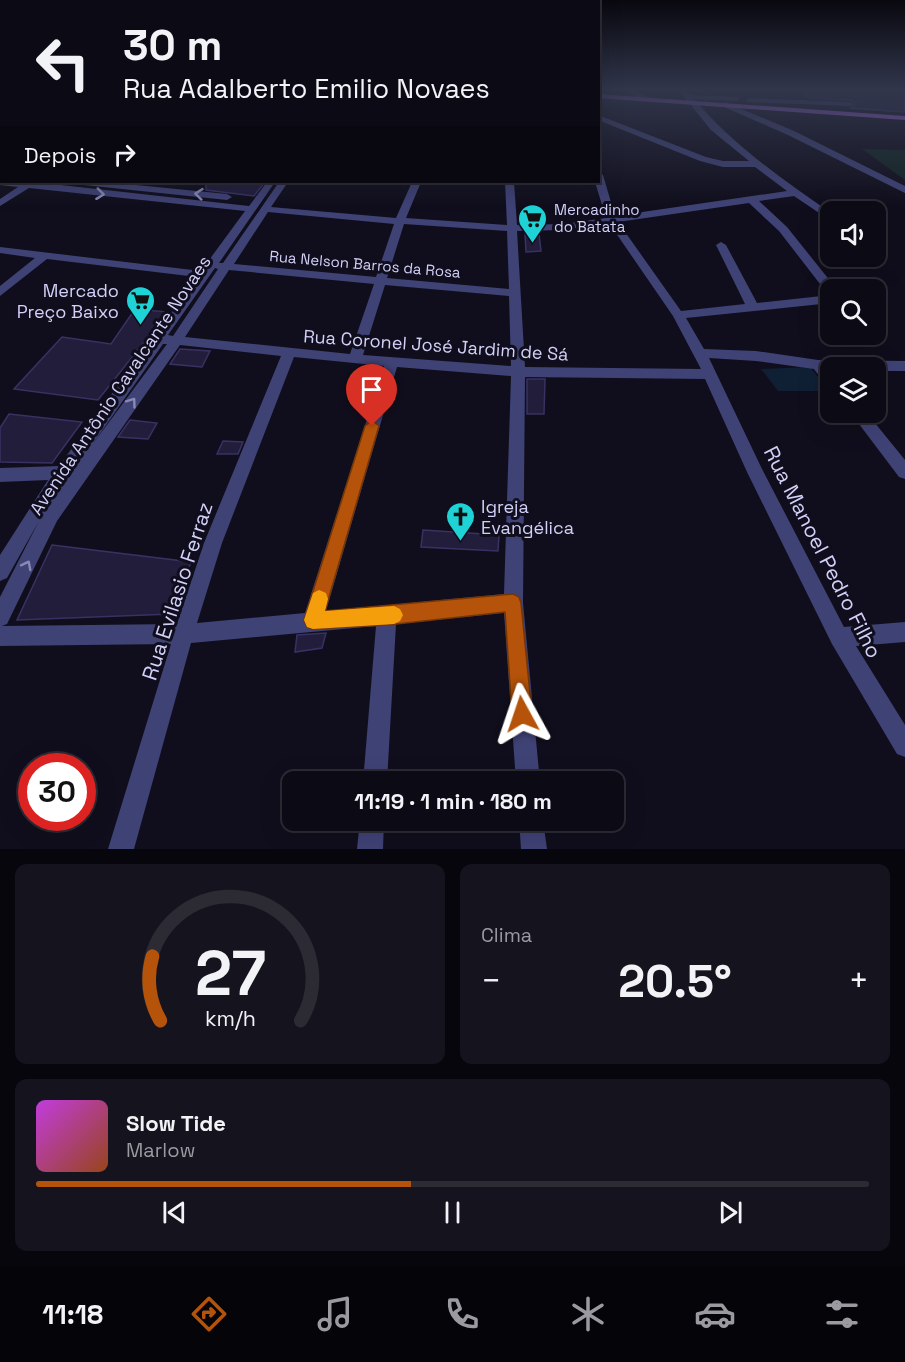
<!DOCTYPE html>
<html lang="pt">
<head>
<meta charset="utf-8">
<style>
	:root { --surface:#0c0a15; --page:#15131e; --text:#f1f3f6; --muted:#9a9aa0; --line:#2c2b34; --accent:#b45309 }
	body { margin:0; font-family:"Space Grotesk",sans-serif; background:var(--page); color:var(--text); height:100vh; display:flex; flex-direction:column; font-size:22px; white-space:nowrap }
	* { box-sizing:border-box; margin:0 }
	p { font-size:20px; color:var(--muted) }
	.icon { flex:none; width:33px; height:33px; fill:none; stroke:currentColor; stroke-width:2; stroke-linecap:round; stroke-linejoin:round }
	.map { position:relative; height:849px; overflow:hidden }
	.side { display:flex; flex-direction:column; gap:15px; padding:15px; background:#07060c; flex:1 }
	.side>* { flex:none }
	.top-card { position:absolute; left:0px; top:0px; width:600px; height:183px; box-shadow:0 6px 24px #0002,0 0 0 2px var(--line); background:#0c0a15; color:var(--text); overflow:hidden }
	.buttons { position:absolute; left:820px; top:201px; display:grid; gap:12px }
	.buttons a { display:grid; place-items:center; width:66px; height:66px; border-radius:12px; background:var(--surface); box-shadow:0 6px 24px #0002,0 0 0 2px var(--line); font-size:30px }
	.speed { position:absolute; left:18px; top:753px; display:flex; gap:12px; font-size:30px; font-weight:700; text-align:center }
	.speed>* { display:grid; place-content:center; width:78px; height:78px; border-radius:50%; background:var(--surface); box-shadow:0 6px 24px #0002,0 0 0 2px var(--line); line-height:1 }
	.speed .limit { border:9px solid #d22; background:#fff; color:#111 }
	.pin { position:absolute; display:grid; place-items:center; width:51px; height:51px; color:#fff; margin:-62px -26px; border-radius:50% 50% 50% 0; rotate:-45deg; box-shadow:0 0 6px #0007 }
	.pin .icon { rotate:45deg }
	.me { position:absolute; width:66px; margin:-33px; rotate:355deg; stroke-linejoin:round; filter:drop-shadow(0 0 4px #0008) }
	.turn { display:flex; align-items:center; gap:21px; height:126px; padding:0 24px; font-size:27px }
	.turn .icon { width:78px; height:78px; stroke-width:2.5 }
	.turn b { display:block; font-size:42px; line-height:51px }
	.then { display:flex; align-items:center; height:57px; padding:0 24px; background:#0003; gap:12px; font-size:22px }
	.big { font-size:45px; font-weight:700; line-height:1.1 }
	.side .tile { flex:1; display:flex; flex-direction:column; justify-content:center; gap:9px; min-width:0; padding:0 21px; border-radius:12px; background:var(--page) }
	.side .dial { align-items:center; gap:0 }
	.dial svg { height:156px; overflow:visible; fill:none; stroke:var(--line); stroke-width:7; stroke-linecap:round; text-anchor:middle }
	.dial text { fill:var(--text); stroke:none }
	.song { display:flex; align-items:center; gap:18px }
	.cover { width:72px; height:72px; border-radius:9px; background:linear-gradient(135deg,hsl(290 70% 55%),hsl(20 70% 35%)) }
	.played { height:6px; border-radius:3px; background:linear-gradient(90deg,var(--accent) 45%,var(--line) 45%) }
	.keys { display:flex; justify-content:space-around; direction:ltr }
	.heat { display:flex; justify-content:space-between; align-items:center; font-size:33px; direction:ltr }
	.side .tiles { flex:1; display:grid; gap:15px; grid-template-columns:1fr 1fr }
	.tile:last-child { grid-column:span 2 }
	.trip { position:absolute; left:282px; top:771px; width:342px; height:60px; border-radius:12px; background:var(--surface); box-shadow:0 6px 24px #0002,0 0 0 2px var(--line); font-weight:700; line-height:60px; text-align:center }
	.menu { display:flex; height:96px; justify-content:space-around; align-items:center; background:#050408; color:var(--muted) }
	.menu .icon { width:42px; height:42px }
	.menu .on { color:var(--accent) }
	.menu b { font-size:27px; color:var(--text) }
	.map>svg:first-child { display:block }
	.green { fill:#122523 }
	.water { fill:#0f2035 }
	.building { fill:#211d3b; stroke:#383263; stroke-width:1.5 }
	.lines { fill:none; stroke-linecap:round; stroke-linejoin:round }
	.minor { fill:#3f4275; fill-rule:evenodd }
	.major { fill:#ae66ea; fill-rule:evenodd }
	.oneway { stroke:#8889b6 }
	.route { fill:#b45309; stroke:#753606; stroke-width:1.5 }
	.slow { fill:#f59e0b }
	.labels { text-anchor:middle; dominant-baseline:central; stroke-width:6; stroke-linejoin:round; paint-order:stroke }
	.far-poi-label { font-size:15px; fill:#d1d0f8; stroke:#100e1c; text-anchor:start }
	.far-street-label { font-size:15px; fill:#d1d0f8; stroke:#100e1c }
	.poi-label { font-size:18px; fill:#d1d0f8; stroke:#100e1c; text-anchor:end }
	.street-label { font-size:18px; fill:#d1d0f8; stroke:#100e1c }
	.near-street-label { font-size:21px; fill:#d1d0f8; stroke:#100e1c }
</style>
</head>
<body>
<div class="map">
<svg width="905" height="849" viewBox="0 0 905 849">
	<rect width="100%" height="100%" fill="#100e1c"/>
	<polygon class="green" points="862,149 905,150 905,180"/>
	<polygon class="water" points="810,367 829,391 778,391 761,369"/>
	<g class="building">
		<polygon points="800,88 905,88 905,112 851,108 856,103 850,100 808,98"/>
		<polygon points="206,182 265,182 254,196 206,190"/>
		<polygon points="525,234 539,234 541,251 526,252"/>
		<polygon points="135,309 168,312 98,400 14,389 62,337 111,344"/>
		<polygon points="180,349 210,351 202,367 170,364"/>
		<polygon points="527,379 545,379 544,414 527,414"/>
		<polygon points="9,414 82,422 52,463 0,462 0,428"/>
		<polygon points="130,420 157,423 148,439 118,437"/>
		<polygon points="223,441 243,442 238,454 217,454"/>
		<polygon points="423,530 499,535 498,551 421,547"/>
		<polygon points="52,545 191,562 172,614 17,620"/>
		<polygon points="326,633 322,648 295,652 297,635"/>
	</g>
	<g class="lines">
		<g class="minor">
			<polygon points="623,88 632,88 650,99 643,101"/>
			<path d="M 677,88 L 684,88 L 690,95 L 740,97 L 737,101 L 694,99 C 733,145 782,179 831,213 L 831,221 L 794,196 L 759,201 L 787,227 L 835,287 L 837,290 L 831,290 L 831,294 L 827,293 L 779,231 L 749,203 L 618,222 L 681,311 L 745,304 L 716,245 L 721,242 L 726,245 L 757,303 L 831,295 L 831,303 L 686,318 L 704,349 L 756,351 L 818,360 L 905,361 L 905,371 L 876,371 L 876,368 L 831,368 L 831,386 L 826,385 L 814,369 L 756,361 L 709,358 L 762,469 L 844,627 L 905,622 L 905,642 L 856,646 L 905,725 L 905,757 L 897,754 L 832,644 L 747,472 L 705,379 L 525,377 L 523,603 L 540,782 L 516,782 L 504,613 L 396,624 L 387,782 L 363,782 L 376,626 L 191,643 L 134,849 L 108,849 L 171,644 L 0,646 L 0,597 L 39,521 L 7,578 L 0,581 L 0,555 L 48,480 L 0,482 L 0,468 L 59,466 L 197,277 L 47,259 L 0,296 L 0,286 L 35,258 L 0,253 L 0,247 L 201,271 L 245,211 L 29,188 L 0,206 L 0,199 L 18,187 L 0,185 L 0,179 L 2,182 L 34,182 L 249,206 L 267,182 L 275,182 L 219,263 L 223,263 L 279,182 L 288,182 L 271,207 L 396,218 L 412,182 L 421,182 L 406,218 L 507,225 L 505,182 L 514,182 L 517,225 L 563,224 L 606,218 L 595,182 L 598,182 L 598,172 L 603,175 L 615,216 L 787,191 L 755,167 L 723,167 L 700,161 L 598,120 L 598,115 L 706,157 L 723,161 L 749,161 L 711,130 ZM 268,212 L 394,224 L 376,277 L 234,264 ZM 609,223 L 673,316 L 701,369 L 525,367 L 517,231 L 563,230 ZM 404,224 L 507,231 L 509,289 L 387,278 ZM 215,268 L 218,269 L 173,336 L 168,335 ZM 229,270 L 374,284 L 350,354 L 185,337 ZM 385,285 L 509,296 L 511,366 L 363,355 ZM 163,344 L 167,344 L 92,445 ZM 180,345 L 281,356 L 204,543 L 177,624 L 2,626 L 7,624 L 57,521 ZM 294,357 L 384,366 L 305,613 L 197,623 L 222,543 ZM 397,367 L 511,376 L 504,594 L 326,611 Z"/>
			<rect x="0" y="91" width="2" height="4"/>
			<polygon points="749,98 850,102 854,104 850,106 746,102"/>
			<polygon points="725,102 794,131 905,186 905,193 788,135 722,106"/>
			<polygon points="0,117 2,117 0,122"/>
			<polygon points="79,182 106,182 227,194 232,197 227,200 84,185"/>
			<polygon points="850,412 866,412 905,460 905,479 899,477"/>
			<polygon points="360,820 384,820 383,849 357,849"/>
			<polygon points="519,820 543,820 547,849 521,849"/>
		</g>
		<polygon class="major" points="598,94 905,116 905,120 598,98"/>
	</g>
	<defs><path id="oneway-chevron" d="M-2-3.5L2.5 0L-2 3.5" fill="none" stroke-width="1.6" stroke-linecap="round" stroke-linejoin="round" transform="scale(1.5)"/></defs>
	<g class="oneway">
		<use href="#oneway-chevron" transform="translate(100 194) rotate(7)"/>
		<use href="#oneway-chevron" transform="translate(199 194) rotate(-174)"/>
		<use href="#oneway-chevron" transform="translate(132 402) rotate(-54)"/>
		<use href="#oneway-chevron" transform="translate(27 565) rotate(-63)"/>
	</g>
	<linearGradient id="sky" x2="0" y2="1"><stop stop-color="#09080f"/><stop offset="0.43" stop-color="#31364b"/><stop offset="1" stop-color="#31364b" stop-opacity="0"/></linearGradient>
	<rect width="905" height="207" fill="url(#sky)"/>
	<polygon class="route" points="372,420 379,426 325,611 513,594 519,597 521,603 532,714 529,721 522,724 515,721 512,714 505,612 387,625 313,629 307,627 304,620 365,426"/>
	<polygon class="slow" points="319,590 326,593 328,599 325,611 394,606 400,609 403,615 400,621 394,624 313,629 307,627 304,620 313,593"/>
	<defs>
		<symbol id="supermarket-pin" viewBox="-11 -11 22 30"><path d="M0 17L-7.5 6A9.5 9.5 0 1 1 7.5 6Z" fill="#1ed2d6" stroke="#100e1c"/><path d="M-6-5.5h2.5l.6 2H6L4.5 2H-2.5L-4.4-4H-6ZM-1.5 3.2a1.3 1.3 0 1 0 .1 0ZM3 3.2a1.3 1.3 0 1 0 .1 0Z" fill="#111"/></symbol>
		<symbol id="church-pin" viewBox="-11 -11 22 30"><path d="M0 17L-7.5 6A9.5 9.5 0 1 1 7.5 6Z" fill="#1ed2d6" stroke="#100e1c"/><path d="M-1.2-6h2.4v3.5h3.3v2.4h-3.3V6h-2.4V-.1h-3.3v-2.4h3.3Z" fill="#111"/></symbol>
	</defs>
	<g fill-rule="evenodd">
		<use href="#supermarket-pin" x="516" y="202" width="33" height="45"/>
		<use href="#supermarket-pin" x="124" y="284" width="33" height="45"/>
		<use href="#church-pin" x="444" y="500" width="33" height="45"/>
	</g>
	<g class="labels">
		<g class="far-poi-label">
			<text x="554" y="209">Mercadinho<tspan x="554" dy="17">do Batata</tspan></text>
		</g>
		<g class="far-street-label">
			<text transform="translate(365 264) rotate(5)">Rua Nelson Barros da Rosa</text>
		</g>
		<g class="poi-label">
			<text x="119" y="290">Mercado<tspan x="119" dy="21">Preço Baixo</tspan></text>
			<text x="481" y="506" text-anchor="start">Igreja<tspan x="481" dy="21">Evangélica</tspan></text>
		</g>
		<g class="street-label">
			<text transform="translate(436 345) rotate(4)">Rua Coronel José Jardim de Sá</text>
			<text transform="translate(120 385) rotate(-56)">Avenida Antônio Cavalcante Novaes</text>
		</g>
		<g class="near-street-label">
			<text transform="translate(823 552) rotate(63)">Rua Manoel Pedro Filho</text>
			<text transform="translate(177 591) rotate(-72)">Rua Evilasio Ferraz</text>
		</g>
	</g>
</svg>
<div class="buttons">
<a><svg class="icon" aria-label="sound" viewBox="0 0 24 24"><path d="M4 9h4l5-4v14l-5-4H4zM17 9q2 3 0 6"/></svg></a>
<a><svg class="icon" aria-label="search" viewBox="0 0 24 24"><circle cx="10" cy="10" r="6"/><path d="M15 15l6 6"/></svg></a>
<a><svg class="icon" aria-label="layers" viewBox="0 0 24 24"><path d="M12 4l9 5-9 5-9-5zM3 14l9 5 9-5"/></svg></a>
</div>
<div class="speed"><div class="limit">30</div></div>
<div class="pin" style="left:372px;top:426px;background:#d93025"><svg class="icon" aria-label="arrive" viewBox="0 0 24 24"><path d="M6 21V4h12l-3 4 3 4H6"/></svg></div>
<svg class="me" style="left:522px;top:714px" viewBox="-20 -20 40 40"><path d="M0-17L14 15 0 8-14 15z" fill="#b45309" stroke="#fff" stroke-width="4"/></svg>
<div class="trip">11:19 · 1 min · 180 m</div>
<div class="top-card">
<div class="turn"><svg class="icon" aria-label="left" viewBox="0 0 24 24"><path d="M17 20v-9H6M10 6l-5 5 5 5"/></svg><div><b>30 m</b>Rua Adalberto Emilio Novaes</div></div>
<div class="then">Depois<svg class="icon" aria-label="right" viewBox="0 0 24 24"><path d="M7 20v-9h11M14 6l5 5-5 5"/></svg></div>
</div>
</div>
<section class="side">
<div class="tiles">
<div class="tile dial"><svg viewBox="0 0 100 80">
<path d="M14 69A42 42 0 1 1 86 69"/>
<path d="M14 69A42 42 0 0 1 10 36" stroke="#b45309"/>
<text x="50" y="56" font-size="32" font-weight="700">27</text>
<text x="50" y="72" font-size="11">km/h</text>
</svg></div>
<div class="tile"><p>Clima</p>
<div class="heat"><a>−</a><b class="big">20.5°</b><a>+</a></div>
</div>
<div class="tile">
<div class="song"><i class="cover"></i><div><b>Slow Tide</b><p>Marlow</p></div></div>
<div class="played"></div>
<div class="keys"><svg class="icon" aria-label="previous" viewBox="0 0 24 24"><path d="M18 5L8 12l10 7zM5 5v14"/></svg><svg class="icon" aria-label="pause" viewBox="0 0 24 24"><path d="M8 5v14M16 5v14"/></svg><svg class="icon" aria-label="next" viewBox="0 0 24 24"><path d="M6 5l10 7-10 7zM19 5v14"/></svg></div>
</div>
</div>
</section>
<nav class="menu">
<b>11:18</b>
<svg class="icon on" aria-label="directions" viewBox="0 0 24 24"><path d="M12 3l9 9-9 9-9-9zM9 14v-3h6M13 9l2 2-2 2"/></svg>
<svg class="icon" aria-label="music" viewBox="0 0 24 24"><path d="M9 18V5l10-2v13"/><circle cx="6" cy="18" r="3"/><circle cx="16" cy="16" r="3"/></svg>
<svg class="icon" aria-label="phone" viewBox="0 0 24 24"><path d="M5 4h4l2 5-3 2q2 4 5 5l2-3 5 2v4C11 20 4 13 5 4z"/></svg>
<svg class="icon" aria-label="climate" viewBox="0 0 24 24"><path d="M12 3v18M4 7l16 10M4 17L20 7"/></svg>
<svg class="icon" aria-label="car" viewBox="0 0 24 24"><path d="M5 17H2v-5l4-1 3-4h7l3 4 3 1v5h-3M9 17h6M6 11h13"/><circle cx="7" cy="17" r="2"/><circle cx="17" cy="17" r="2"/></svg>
<svg class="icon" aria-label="filters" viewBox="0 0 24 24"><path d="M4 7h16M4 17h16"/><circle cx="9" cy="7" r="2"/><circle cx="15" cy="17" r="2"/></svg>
</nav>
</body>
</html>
